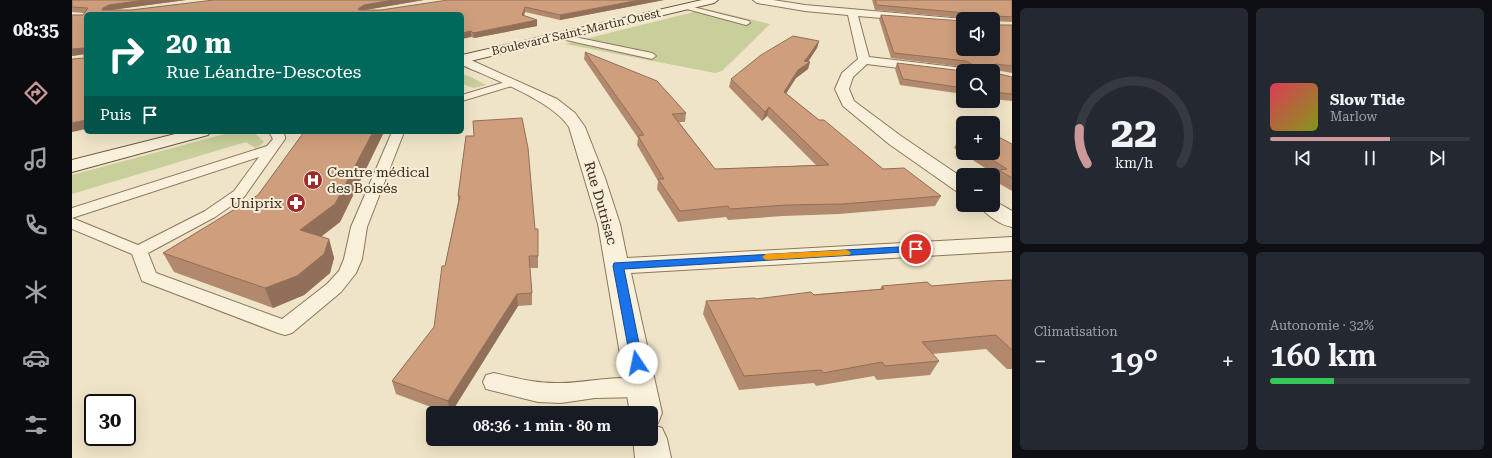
<!DOCTYPE html>
<html lang="fr">
<head>
<meta charset="utf-8">
<style>
	:root { --surface:#171b24; --page:#242831; --text:#f1f3f6; --muted:#9ea1a6; --line:#363941; --accent:#cc999b }
	body { margin:0; font-family:"Roboto Serif",serif; background:var(--page); color:var(--text); height:100vh; display:flex; flex-direction:column; font-size:15px; white-space:nowrap }
	* { box-sizing:border-box; margin:0 }
	p { font-size:13px; color:var(--muted) }
	.icon { flex:none; width:22px; height:22px; fill:none; stroke:currentColor; stroke-width:2; stroke-linecap:round; stroke-linejoin:round }
	.map { position:relative; flex:1; overflow:hidden }
	.panel { display:flex; flex-direction:column; gap:8px; padding:8px; background:#0d0f14; width:480px }
	.panel>* { flex:none }
	.guide { position:absolute; left:12px; top:12px; width:380px; height:122px; border-radius:6px; box-shadow:0 4px 16px #0002; background:#00695c; color:#fff; overflow:hidden }
	.buttons { position:absolute; left:884px; top:12px; display:grid; gap:8px }
	.buttons a { display:grid; place-items:center; width:44px; height:44px; border-radius:6px; background:var(--surface); box-shadow:0 4px 16px #0002; font-size:20px }
	.speed { position:absolute; left:12px; top:394px; display:flex; gap:8px; font-size:20px; font-weight:700; text-align:center }
	.speed>* { display:grid; place-content:center; width:52px; height:52px; border-radius:50%; background:var(--surface); box-shadow:0 4px 16px #0002; line-height:1 }
	.speed .limit { border:2px solid #111; border-radius:6px; background:#fff; color:#111 }
	.pin { position:absolute; display:grid; place-items:center; width:34px; height:34px; color:#fff; margin:-17px; border:2px solid #fff; border-radius:50%; box-shadow:0 1px 4px #0007 }
	.me { position:absolute; width:44px; margin:-22px; rotate:349deg; stroke-linejoin:round; filter:drop-shadow(0 0 3px #0008) }
	.turn { display:flex; align-items:center; gap:14px; height:84px; padding:0 16px; font-size:18px }
	.turn .icon { width:52px; height:52px; stroke-width:2.5 }
	.turn b { display:block; font-size:28px; line-height:34px }
	.then { display:flex; align-items:center; height:38px; padding:0 16px; background:#0003; gap:8px; font-size:15px }
	.big { font-size:30px; font-weight:600; line-height:1.1 }
	.panel .widget { flex:1; display:flex; flex-direction:column; justify-content:center; gap:6px; min-width:0; padding:0 14px; border-radius:6px; background:var(--page) }
	.panel .dial { align-items:center; gap:0 }
	.dial svg { height:104px; overflow:visible; fill:none; stroke:var(--line); stroke-width:7; stroke-linecap:round; text-anchor:middle }
	.dial text { fill:var(--text); stroke:none }
	.song { display:flex; align-items:center; gap:12px }
	.cover { width:48px; height:48px; border-radius:6px; background:linear-gradient(135deg,hsl(350 70% 55%),hsl(70 70% 35%)) }
	.played { height:4px; border-radius:2px; background:linear-gradient(90deg,var(--accent) 60%,var(--line) 60%) }
	.keys { display:flex; justify-content:space-around; direction:ltr }
	.heat { display:flex; justify-content:space-between; align-items:center; font-size:22px; direction:ltr }
	.charge { height:6px; border-radius:3px; background:linear-gradient(90deg,#34c759 32%,var(--line) 0) }
	.panel .tiles { flex:1; display:grid; gap:8px; grid-template-columns:repeat(2,1fr) }
	.trip { position:absolute; left:354px; top:406px; width:232px; height:40px; border-radius:6px; background:var(--surface); box-shadow:0 4px 16px #0002; font-weight:600; line-height:40px; text-align:center }
	main { display:flex; flex:1; min-height:0 }
	.tab-bar { display:flex; flex-direction:column; width:72px; justify-content:space-around; align-items:center; background:#090b0e; color:var(--muted) }
	.tab-bar .icon { width:28px; height:28px }
	.tab-bar .on { color:var(--accent) }
	.tab-bar b { font-size:18px; color:var(--text) }
	.map>svg:first-child { display:block }
	.green { fill:#c9cf9b }
	.lines { fill:none; stroke-linecap:round; stroke-linejoin:round }
	.service-casing { stroke:#8d765c; stroke-width:2 }
	.minor-casing { stroke:#8d765c; stroke-width:2 }
	.secondary-casing { stroke:#6f573f; stroke-width:2 }
	.service { fill:#faf1dc; fill-rule:evenodd }
	.minor { fill:#faf1dc; fill-rule:evenodd }
	.secondary { fill:#faf1dc; fill-rule:evenodd }
	.wall { fill:#b2896c }
	.shaded-wall { fill:#916f58 }
	.building { fill:#cf9f7d; stroke:#916f58 }
	.route { fill:#1a73e8; stroke:#114b97 }
	.slow { fill:#f59e0b }
	.labels { text-anchor:middle; dominant-baseline:central; stroke-width:4; stroke-linejoin:round; paint-order:stroke }
	.far-street-label { font-size:12px; fill:#3d2e20; stroke:#f7eed8 }
	.poi-label { font-size:14px; fill:#3d2e20; stroke:#f7eed8; text-anchor:start }
	.street-label { font-size:14px; fill:#3d2e20; stroke:#f7eed8 }
</style>
</head>
<body>
<main>
<nav class="tab-bar">
<b>08:35</b>
<svg class="icon on" aria-label="directions" viewBox="0 0 24 24"><path d="M12 3l9 9-9 9-9-9zM9 14v-3h6M13 9l2 2-2 2"/></svg>
<svg class="icon" aria-label="music" viewBox="0 0 24 24"><path d="M9 18V5l10-2v13"/><circle cx="6" cy="18" r="3"/><circle cx="16" cy="16" r="3"/></svg>
<svg class="icon" aria-label="phone" viewBox="0 0 24 24"><path d="M5 4h4l2 5-3 2q2 4 5 5l2-3 5 2v4C11 20 4 13 5 4z"/></svg>
<svg class="icon" aria-label="climate" viewBox="0 0 24 24"><path d="M12 3v18M4 7l16 10M4 17L20 7"/></svg>
<svg class="icon" aria-label="car" viewBox="0 0 24 24"><path d="M5 17H2v-5l4-1 3-4h7l3 4 3 1v5h-3M9 17h6M6 11h13"/><circle cx="7" cy="17" r="2"/><circle cx="17" cy="17" r="2"/></svg>
<svg class="icon" aria-label="filters" viewBox="0 0 24 24"><path d="M4 7h16M4 17h16"/><circle cx="9" cy="7" r="2"/><circle cx="15" cy="17" r="2"/></svg>
</nav>
<div class="map">
<svg width="940" height="458" viewBox="0 0 940 458">
	<rect width="100%" height="100%" fill="#f0e4c8"/>
	<g class="green">
		<polygon points="634,9 698,24 650,71 643,73 493,44"/>
		<polygon points="390,74 399,77 414,85 402,88 390,84"/>
		<polygon points="160,132 182,132 192,142 189,145 183,148 174,142 0,194 0,175"/>
	</g>
	<g class="lines">
		<defs>
			<g id="service">
				<polygon points="613,5 677,21 678,23 674,25 611,8 611,6"/>
				<polygon points="485,34 488,34 580,53 584,56 580,59 485,38"/>
				<polygon points="440,80 445,83 443,85 390,101 390,95"/>
				<polygon points="197,132 210,132 213,136 213,139 172,197 143,217 76,253 84,273 210,319 255,284 267,271 272,259 279,227 320,132 332,132 295,227 290,259 284,273 269,292 220,333 213,335 206,333 70,281 60,254 0,229 0,218 66,245 133,211 162,191 187,157 0,218 0,208 195,146 201,139"/>
				<path d="M 422,373 C 444,378 466,384 489,383 C 515,383 552,373 577,381 L 580,388 L 577,395 L 569,397 L 523,398 L 489,403 L 466,402 L 414,389 L 411,382 L 414,375 Z"/>
			</g>
			<g id="minor">
				<polygon points="681,0 701,0 733,5 891,19 891,25 786,16 797,57 891,68 897,71 891,71 891,76 795,64 781,77 777,89 782,101 829,136 891,178 891,193 884,191 817,144 771,106 763,89 770,73 786,59 776,15 733,11 685,3"/>
				<path d="M 390,56 L 485,99 L 503,113 L 513,127 L 533,178 L 548,224 L 555,258 L 940,237 L 940,251 L 559,273 L 590,413 L 586,423 L 581,425 L 590,428 L 595,439 L 599,458 L 563,458 L 561,439 L 579,439 L 579,413 L 558,413 L 526,224 L 497,127 C 481,101 419,78 390,65 Z"/>
				<path d="M 921,200 L 940,211 L 940,227 C 928,225 914,215 907,205 L 921,205 Z"/>
			</g>
			<g id="secondary">
				<polygon points="630,0 646,0 642,3 390,63 390,55"/>
				<polygon points="111,132 138,132 136,135 0,172 0,160"/>
			</g>
		</defs>
		<use href="#service" class="service-casing"/>
		<use href="#minor" class="minor-casing"/>
		<use href="#secondary" class="secondary-casing"/>
		<use href="#service" class="service"/>
		<use href="#minor" class="minor"/>
		<use href="#secondary" class="secondary"/>
	</g>
	<g class="wall">
		<polygon points="0,0 114,0 38,10 59,10 142,0 352,0 293,10 292,10 309,10 592,0 488,20 453,12 452,15 465,20 465,26 402,38 399,37 14,14 14,129 12,54 0,56 0,15 11,15 13,13 0,12"/>
		<polygon points="800,0 940,0 940,22 922,21 922,23 923,25 940,25 940,73 923,70 923,73 940,77 940,101 921,99 921,71 893,71 894,68 891,67 819,58 807,19 809,15 891,49 921,19 892,19 891,18 803,10"/>
		<polygon points="747,41 745,48 736,61 738,62 736,69 724,78 714,93 747,120 811,169 869,196 863,206 767,214 711,216 656,220 654,217 606,222 585,189 586,181 565,145 566,138 512,59 513,52 614,113 613,122 607,122 643,169 744,165 695,116 690,121 657,87 659,79"/>
		<polygon points="825,63 891,71 891,94 828,85 823,69"/>
		<polygon points="891,131 891,153 921,153 940,144 940,191 921,180 924,175 882,148"/>
		<polygon points="232,132 312,132 268,222 249,237 257,239 262,258 258,273 232,295 201,308 102,272 91,253 186,195"/>
		<polygon points="394,136 463,229 466,229 466,268 458,268 460,293 460,305 446,306 379,413 375,413 324,394 320,381 362,327 373,266 386,202 386,196"/>
		<polygon points="940,280 940,369 935,369 914,349 860,354 867,361 858,375 805,380 802,376 744,386 742,383 667,390 631,314 634,301 684,299 808,289 810,286 860,286"/>
	</g>
	<g class="shaded-wall">
		<polygon points="73,0 114,0 39,10 33,13 30,10 31,8 37,5"/>
		<polygon points="321,0 352,0 293,10 287,14 286,9 292,5"/>
		<polygon points="568,0 592,0 488,20 488,15"/>
		<polygon points="453,7 453,12 450,20 450,15"/>
		<polygon points="465,20 465,26 402,38 401,33"/>
		<polygon points="399,31 399,37 390,39 390,33"/>
		<polygon points="747,41 745,48 734,65 738,62 736,69 724,78 710,100 712,92 732,61"/>
		<polygon points="12,48 14,54 0,56 0,49"/>
		<polygon points="697,107 695,116 690,121 693,112"/>
		<polygon points="14,120 14,129 0,132 0,123"/>
		<polygon points="301,132 312,132 268,222 234,248 228,230"/>
		<polygon points="257,239 262,258 258,273 232,295 201,308 193,288"/>
		<polygon points="445,294 446,306 379,413 378,413 376,401"/>
	</g>
	<g class="building">
		<polygon points="0,0 73,0 37,5 31,8 30,10 59,10 142,0 321,0 292,5 286,9 287,10 309,10 376,0 568,0 488,15 453,7 450,15 465,20 401,33 399,31 390,33 390,14 14,14 14,120 0,123 0,59 12,58 12,48 0,49 0,15 11,15 16,8 0,7"/>
		<polygon points="803,0 940,0 940,17 923,16 922,17 922,23 923,25 940,25 940,66 924,64 922,65 923,73 940,77 940,94 921,92 921,71 894,71 895,67 900,67 901,65 894,61 822,53 809,15 891,21 891,49 921,49 921,19 895,19 895,14 893,13 805,5"/>
		<polygon points="721,36 747,41 735,58 732,61 738,62 726,70 712,92 747,120 752,120 811,169 832,168 869,196 771,204 714,205 658,209 656,206 608,211 586,179 592,179 566,136 572,135 513,52 585,81 614,113 600,114 643,169 757,165 697,107 693,112 659,79 689,55"/>
		<polygon points="825,63 891,71 891,88 831,79"/>
		<polygon points="450,118 456,148 463,229 466,229 466,256 457,256 460,293 445,294 376,401 320,381 362,327 370,266 373,266 388,196 386,196 394,136 402,136 401,121"/>
		<polygon points="897,121 902,123 896,123"/>
		<polygon points="891,131 891,142 886,139"/>
		<polygon points="232,132 301,132 263,204 228,230 257,239 252,254 225,276 193,288 91,253 186,195"/>
		<polygon points="921,134 940,144 940,178 927,170 935,169 909,153 921,153"/>
		<polygon points="940,280 940,350 924,335 850,342 867,361 813,366 810,362 751,373 749,370 672,376 634,301 683,298 684,299 739,292 742,295 812,289 810,286 855,282 860,286 917,281"/>
	</g>
	<polygon class="route" points="844,246 849,249 848,251 552,269 571,363 569,366 565,368 560,366 559,363 541,266 542,263"/>
	<polygon class="slow" points="774,250 777,251 779,253 777,255 694,260 690,257 694,254"/>
	<defs>
		<symbol id="hospital-disc" viewBox="-11 -11 22 22"><circle r="9.5" fill="#9e2a2b" stroke="#f7eed8"/><path d="M-5-5h3v3.5h4V-5h3V5h-3V1.5h-4V5h-3Z" fill="#fff"/></symbol>
		<symbol id="pharmacy-disc" viewBox="-11 -11 22 22"><circle r="9.5" fill="#9e2a2b" stroke="#f7eed8"/><path d="M-2-6h4v4h4v4h-4v4h-4v-4h-4v-4h4Z" fill="#fff"/></symbol>
	</defs>
	<g fill-rule="evenodd">
		<use href="#hospital-disc" x="230" y="169" width="22" height="22"/>
		<use href="#pharmacy-disc" x="213" y="192" width="22" height="22"/>
	</g>
	<g class="labels">
		<g class="far-street-label">
			<text transform="translate(504 32) rotate(-13)">Boulevard Saint-Martin Ouest</text>
		</g>
		<g class="poi-label">
			<text x="255" y="172">Centre médical<tspan x="255" dy="16">des Boisés</tspan></text>
			<text x="210" y="203" text-anchor="end">Uniprix</text>
		</g>
		<g class="street-label">
			<text transform="translate(529 203) rotate(74)">Rue Dutrisac</text>
		</g>
	</g>
</svg>
<div class="buttons">
<a><svg class="icon" aria-label="sound" viewBox="0 0 24 24"><path d="M4 9h4l5-4v14l-5-4H4zM17 9q2 3 0 6"/></svg></a>
<a><svg class="icon" aria-label="search" viewBox="0 0 24 24"><circle cx="10" cy="10" r="6"/><path d="M15 15l6 6"/></svg></a>
<a>+</a>
<a>−</a>
</div>
<div class="speed"><div class="limit">30</div></div>
<div class="pin" style="left:844px;top:249px;background:#d93025"><svg class="icon" aria-label="arrive" viewBox="0 0 24 24"><path d="M6 21V4h12l-3 4 3 4H6"/></svg></div>
<svg class="me" style="left:565px;top:363px" viewBox="-20 -20 40 40"><circle r="19" fill="#fff"/><path d="M0-13L10 11 0 6-10 11z" fill="#1a73e8"/></svg>
<div class="trip">08:36 · 1 min · 80 m</div>
<div class="guide">
<div class="turn"><svg class="icon" aria-label="right" viewBox="0 0 24 24"><path d="M7 20v-9h11M14 6l5 5-5 5"/></svg><div><b>20 m</b>Rue Léandre-Descotes</div></div>
<div class="then">Puis<svg class="icon" aria-label="arrive" viewBox="0 0 24 24"><path d="M6 21V4h12l-3 4 3 4H6"/></svg></div>
</div>
</div>
<section class="panel">
<div class="tiles">
<div class="widget dial"><svg viewBox="0 0 100 80">
<path d="M14 69A42 42 0 1 1 86 69"/>
<path d="M14 69A42 42 0 0 1 8 42" stroke="#cc999b"/>
<text x="50" y="56" font-size="32" font-weight="700">22</text>
<text x="50" y="72" font-size="11">km/h</text>
</svg></div>
<div class="widget">
<div class="song"><i class="cover"></i><div><b>Slow Tide</b><p>Marlow</p></div></div>
<div class="played"></div>
<div class="keys"><svg class="icon" aria-label="previous" viewBox="0 0 24 24"><path d="M18 5L8 12l10 7zM5 5v14"/></svg><svg class="icon" aria-label="pause" viewBox="0 0 24 24"><path d="M8 5v14M16 5v14"/></svg><svg class="icon" aria-label="next" viewBox="0 0 24 24"><path d="M6 5l10 7-10 7zM19 5v14"/></svg></div>
</div>
<div class="widget"><p>Climatisation</p>
<div class="heat"><a>−</a><b class="big">19°</b><a>+</a></div>
</div>
<div class="widget"><p>Autonomie · 32%</p><b class="big">160 km</b><div class="charge"></div></div>
</div>
</section>
</main>
</body>
</html>
